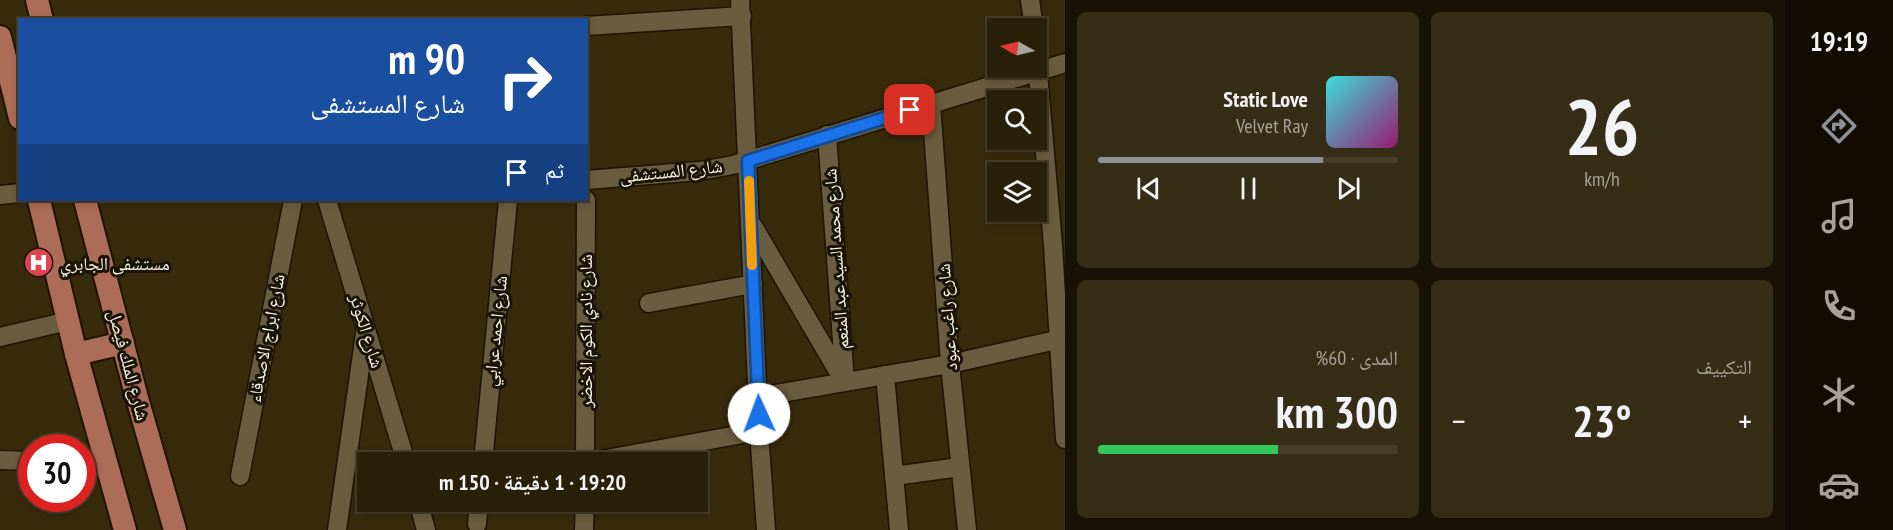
<!DOCTYPE html>
<html lang="ar">
<head>
<meta charset="utf-8">
<style>
	:root { --surface:#2a2009; --page:#362d17; --text:#f1f3f6; --muted:#a5a39c; --line:#463e2a; --accent:#8c9099 }
	body { margin:0; font-family:"PT Sans Narrow","Noto Naskh Arabic",sans-serif; background:var(--page); color:var(--text); direction:rtl; height:100vh; display:flex; flex-direction:column; font-size:22px; white-space:nowrap }
	* { box-sizing:border-box; margin:0 }
	p { font-size:20px; color:var(--muted) }
	.icon { flex:none; width:33px; height:33px; fill:none; stroke:currentColor; stroke-width:2; stroke-linecap:round; stroke-linejoin:round }
	.map { position:relative; flex:1; overflow:hidden; direction:ltr }
	.sheet { display:flex; flex-direction:column; gap:12px; padding:12px; background:#171205; width:720px }
	.sheet>* { flex:none }
	.top-card { position:absolute; left:18px; top:18px; width:570px; height:183px; border-radius:0px; box-shadow:0 3px 9px #0003,0 0 0 2px var(--line); direction:rtl; background:#1a4fa0; color:#fff; overflow:hidden }
	.needle { width:39px; rotate:278deg }
	.fabs { position:absolute; left:987px; top:18px; display:grid; gap:12px }
	.fabs a { display:grid; place-items:center; width:60px; height:60px; border-radius:0px; background:var(--surface); box-shadow:0 3px 9px #0003,0 0 0 2px var(--line); font-size:30px }
	.speed { position:absolute; left:18px; top:434px; display:flex; gap:12px; font-size:30px; font-weight:700; text-align:center }
	.speed>* { display:grid; place-content:center; width:78px; height:78px; border-radius:50%; background:var(--surface); box-shadow:0 3px 9px #0003,0 0 0 2px var(--line); line-height:1 }
	.speed .limit { border:9px solid #d22; background:#fff; color:#111 }
	.pin { position:absolute; display:grid; place-items:center; width:51px; height:51px; color:#fff; margin:-26px; border-radius:12px; box-shadow:0 3px 9px #0006 }
	.me { position:absolute; width:66px; margin:-33px; rotate:358deg; stroke-linejoin:round; filter:drop-shadow(0 0 4px #0008) }
	.turn { display:flex; align-items:center; gap:21px; height:126px; padding:0 24px; font-size:27px }
	.turn .icon { width:78px; height:78px; stroke-width:2.5 }
	.turn b { display:block; font-size:42px; line-height:51px }
	.then { display:flex; align-items:center; height:57px; padding:0 24px; background:#0003; gap:12px; font-size:22px }
	.big { font-size:45px; font-weight:800; line-height:1.1 }
	.sheet .tile { flex:1; display:flex; flex-direction:column; justify-content:center; gap:9px; min-width:0; padding:0 21px; border-radius:9px; background:var(--page) }
	.sheet .dial { align-items:center; gap:0 }
	.dial b { font-size:78px; line-height:1 }
	.song { display:flex; align-items:center; gap:18px }
	.cover { width:72px; height:72px; border-radius:9px; background:linear-gradient(135deg,hsl(180 70% 55%),hsl(320 70% 35%)) }
	.played { height:6px; border-radius:3px; background:linear-gradient(90deg,var(--accent) 75%,var(--line) 75%) }
	.keys { display:flex; justify-content:space-around; direction:ltr }
	.heat { display:flex; justify-content:space-between; align-items:center; font-size:33px; direction:ltr }
	.charge { height:9px; border-radius:4px; background:linear-gradient(90deg,#34c759 60%,var(--line) 0) }
	.sheet .tiles { flex:1; display:grid; gap:12px; grid-template-columns:repeat(2,1fr) }
	.trip { position:absolute; left:357px; top:452px; width:351px; height:60px; border-radius:0px; background:var(--surface); box-shadow:0 3px 9px #0003,0 0 0 2px var(--line); font-weight:800; line-height:60px; text-align:center; direction:rtl }
	main { display:flex; flex:1; min-height:0 }
	.tabs { display:flex; flex-direction:column; width:108px; justify-content:space-around; align-items:center; background:#110d04; color:var(--muted) }
	.tabs .icon { width:42px; height:42px }
	.tabs .current { color:var(--accent) }
	.tabs b { font-size:27px; color:var(--text) }
	.map>svg:first-child { display:block }
	.lines { fill:none; stroke-linecap:round; stroke-linejoin:round }
	.minor-casing { stroke:#1d1301; stroke-width:21 }
	.major-casing { stroke:#1d1301; stroke-width:26 }
	.minor { stroke:#6a5c3e; stroke-width:18 }
	.major { stroke:#ad6c58; stroke-width:22 }
	.route-casing { stroke:#114b97; stroke-width:15 }
	.route { stroke:#1a73e8; stroke-width:10 }
	.slow { stroke:#f59e0b; stroke-width:10 }
	.labels { text-anchor:middle; dominant-baseline:central; stroke-width:6; stroke-linejoin:round; paint-order:stroke }
	.street-label { font-size:18px; fill:#fcf4e3; stroke:#1a1408 }
	.poi-label { font-size:18px; fill:#fcf4e3; stroke:#1a1408; text-anchor:start }
</style>
</head>
<body>
<main>
<nav class="tabs">
<b>19:19</b>
<svg class="icon current" aria-label="directions" viewBox="0 0 24 24"><path d="M12 3l9 9-9 9-9-9zM9 14v-3h6M13 9l2 2-2 2"/></svg>
<svg class="icon" aria-label="music" viewBox="0 0 24 24"><path d="M9 18V5l10-2v13"/><circle cx="6" cy="18" r="3"/><circle cx="16" cy="16" r="3"/></svg>
<svg class="icon" aria-label="phone" viewBox="0 0 24 24"><path d="M5 4h4l2 5-3 2q2 4 5 5l2-3 5 2v4C11 20 4 13 5 4z"/></svg>
<svg class="icon" aria-label="climate" viewBox="0 0 24 24"><path d="M12 3v18M4 7l16 10M4 17L20 7"/></svg>
<svg class="icon" aria-label="car" viewBox="0 0 24 24"><path d="M5 17H2v-5l4-1 3-4h7l3 4 3 1v5h-3M9 17h6M6 11h13"/><circle cx="7" cy="17" r="2"/><circle cx="17" cy="17" r="2"/></svg>
</nav>
<section class="sheet">
<div class="tiles">
<div class="tile dial"><b>26</b><p>km/h</p></div>
<div class="tile">
<div class="song"><i class="cover"></i><div><b>Static Love</b><p>Velvet Ray</p></div></div>
<div class="played"></div>
<div class="keys"><svg class="icon" aria-label="previous" viewBox="0 0 24 24"><path d="M18 5L8 12l10 7zM5 5v14"/></svg><svg class="icon" aria-label="pause" viewBox="0 0 24 24"><path d="M8 5v14M16 5v14"/></svg><svg class="icon" aria-label="next" viewBox="0 0 24 24"><path d="M6 5l10 7-10 7zM19 5v14"/></svg></div>
</div>
<div class="tile"><p>التكييف</p>
<div class="heat"><a>−</a><b class="big">23°</b><a>+</a></div>
</div>
<div class="tile"><p>المدى · 60%</p><b class="big">300 km</b><div class="charge"></div></div>
</div>
</section>
<div class="map">
<svg width="1065" height="530" viewBox="0 0 1065 530">
	<rect width="100%" height="100%" fill="#382b0c"/>
	<g class="lines">
		<defs>
			<g id="minor">
				<polyline points="740,0 759,431 766,530"/>
				<polyline points="1030,0 1034,28"/>
				<polyline points="586,26 742,16"/>
				<polyline points="1036,51 1053,245 1065,439"/>
				<polyline points="931,103 950,364 967,530"/>
				<polyline points="827,135 845,382"/>
				<polyline points="586,180 700,171 733,165 1065,63"/>
				<polyline points="0,195 20,193"/>
				<polyline points="327,200 406,462"/>
				<polyline points="753,226 842,378"/>
				<polyline points="649,303 753,284"/>
				<polyline points="0,337 68,321"/>
				<polyline points="885,375 899,530"/>
				<polyline points="758,397 950,364 1065,338"/>
				<polyline points="0,460 32,461"/>
				<polyline points="82,462 105,462"/>
				<polyline points="483,462 508,200"/>
				<polyline points="585,462 586,200"/>
				<polyline points="590,462 759,431"/>
				<polyline points="240,476 293,200"/>
				<polyline points="894,476 960,467"/>
				<polyline points="418,501 426,530"/>
				<polyline points="477,524 479,501"/>
				<polyline points="337,530 365,333"/>
				<polyline points="584,530 585,501"/>
			</g>
			<g id="major">
				<polyline points="37,0 42,20"/>
				<polyline points="0,37 20,118"/>
				<polyline points="39,200 76,354 125,530"/>
				<polyline points="85,200 137,398 175,530"/>
				<polyline points="76,354 123,343"/>
			</g>
		</defs>
		<use href="#minor" class="minor-casing"/>
		<use href="#major" class="major-casing"/>
		<use href="#minor" class="minor"/>
		<use href="#major" class="major"/>
	</g>
	<g class="lines">
		<defs>
			<polyline id="route" points="759,414 748,161 910,110"/>
		</defs>
		<use href="#route" class="route-casing"/>
		<use href="#route" class="route"/>
		<polyline class="slow" points="749,181 752,265"/>
	</g>
	<defs>
		<symbol id="hospital-disc" viewBox="-11 -11 22 22"><circle r="9.5" fill="#e0444e" stroke="#1a1408"/><path d="M-5-5h3v3.5h4V-5h3V5h-3V1.5h-4V5h-3Z" fill="#fff"/></symbol>
	</defs>
	<g fill-rule="evenodd">
		<use href="#hospital-disc" x="22" y="246" width="33" height="33"/>
	</g>
	<g class="labels">
		<g class="street-label">
			<text transform="translate(671 171) rotate(-6)">شارع المستشفى</text>
			<text transform="translate(836 259) rotate(-94)">شارع محمد السيد عبد المنعم</text>
			<text transform="translate(947 317) rotate(-94)">شارع راغب عبود</text>
			<text transform="translate(367 331) rotate(73)">شارع الكوثر</text>
			<text transform="translate(495 331) rotate(-84)">شارع احمد عرابي</text>
			<text transform="translate(585 331) rotate(-90)">شارع نادي الكوم الاخضر</text>
			<text transform="translate(266 338) rotate(-79)">شارع ابراج الاصدقاء</text>
			<text transform="translate(129 365) rotate(75)">شارع الملك فيصل</text>
		</g>
		<g class="poi-label">
			<text x="60" y="263">مستشفى الجابري</text>
		</g>
	</g>
</svg>
<div class="fabs">
<a><svg class="needle" viewBox="-14 -14 28 28"><path d="M0-13l5 13h-10z" fill="#e53935"/><path d="M0 13l5-13h-10z" fill="#a5a39c"/></svg></a>
<a><svg class="icon" aria-label="search" viewBox="0 0 24 24"><circle cx="10" cy="10" r="6"/><path d="M15 15l6 6"/></svg></a>
<a><svg class="icon" aria-label="layers" viewBox="0 0 24 24"><path d="M12 4l9 5-9 5-9-5zM3 14l9 5 9-5"/></svg></a>
</div>
<div class="speed"><div class="limit">30</div></div>
<div class="pin" style="left:910px;top:110px;background:#d93025"><svg class="icon" aria-label="arrive" viewBox="0 0 24 24"><path d="M6 21V4h12l-3 4 3 4H6"/></svg></div>
<svg class="me" style="left:759px;top:414px" viewBox="-20 -20 40 40"><circle r="19" fill="#fff"/><path d="M0-13L10 11 0 6-10 11z" fill="#1a73e8"/></svg>
<div class="trip">19:20 · 1 دقيقة · 150 m</div>
<div class="top-card">
<div class="turn"><svg class="icon" aria-label="right" viewBox="0 0 24 24"><path d="M7 20v-9h11M14 6l5 5-5 5"/></svg><div><b>90 m</b>شارع المستشفى</div></div>
<div class="then">ثم<svg class="icon" aria-label="arrive" viewBox="0 0 24 24"><path d="M6 21V4h12l-3 4 3 4H6"/></svg></div>
</div>
</div>
</main>
</body>
</html>
